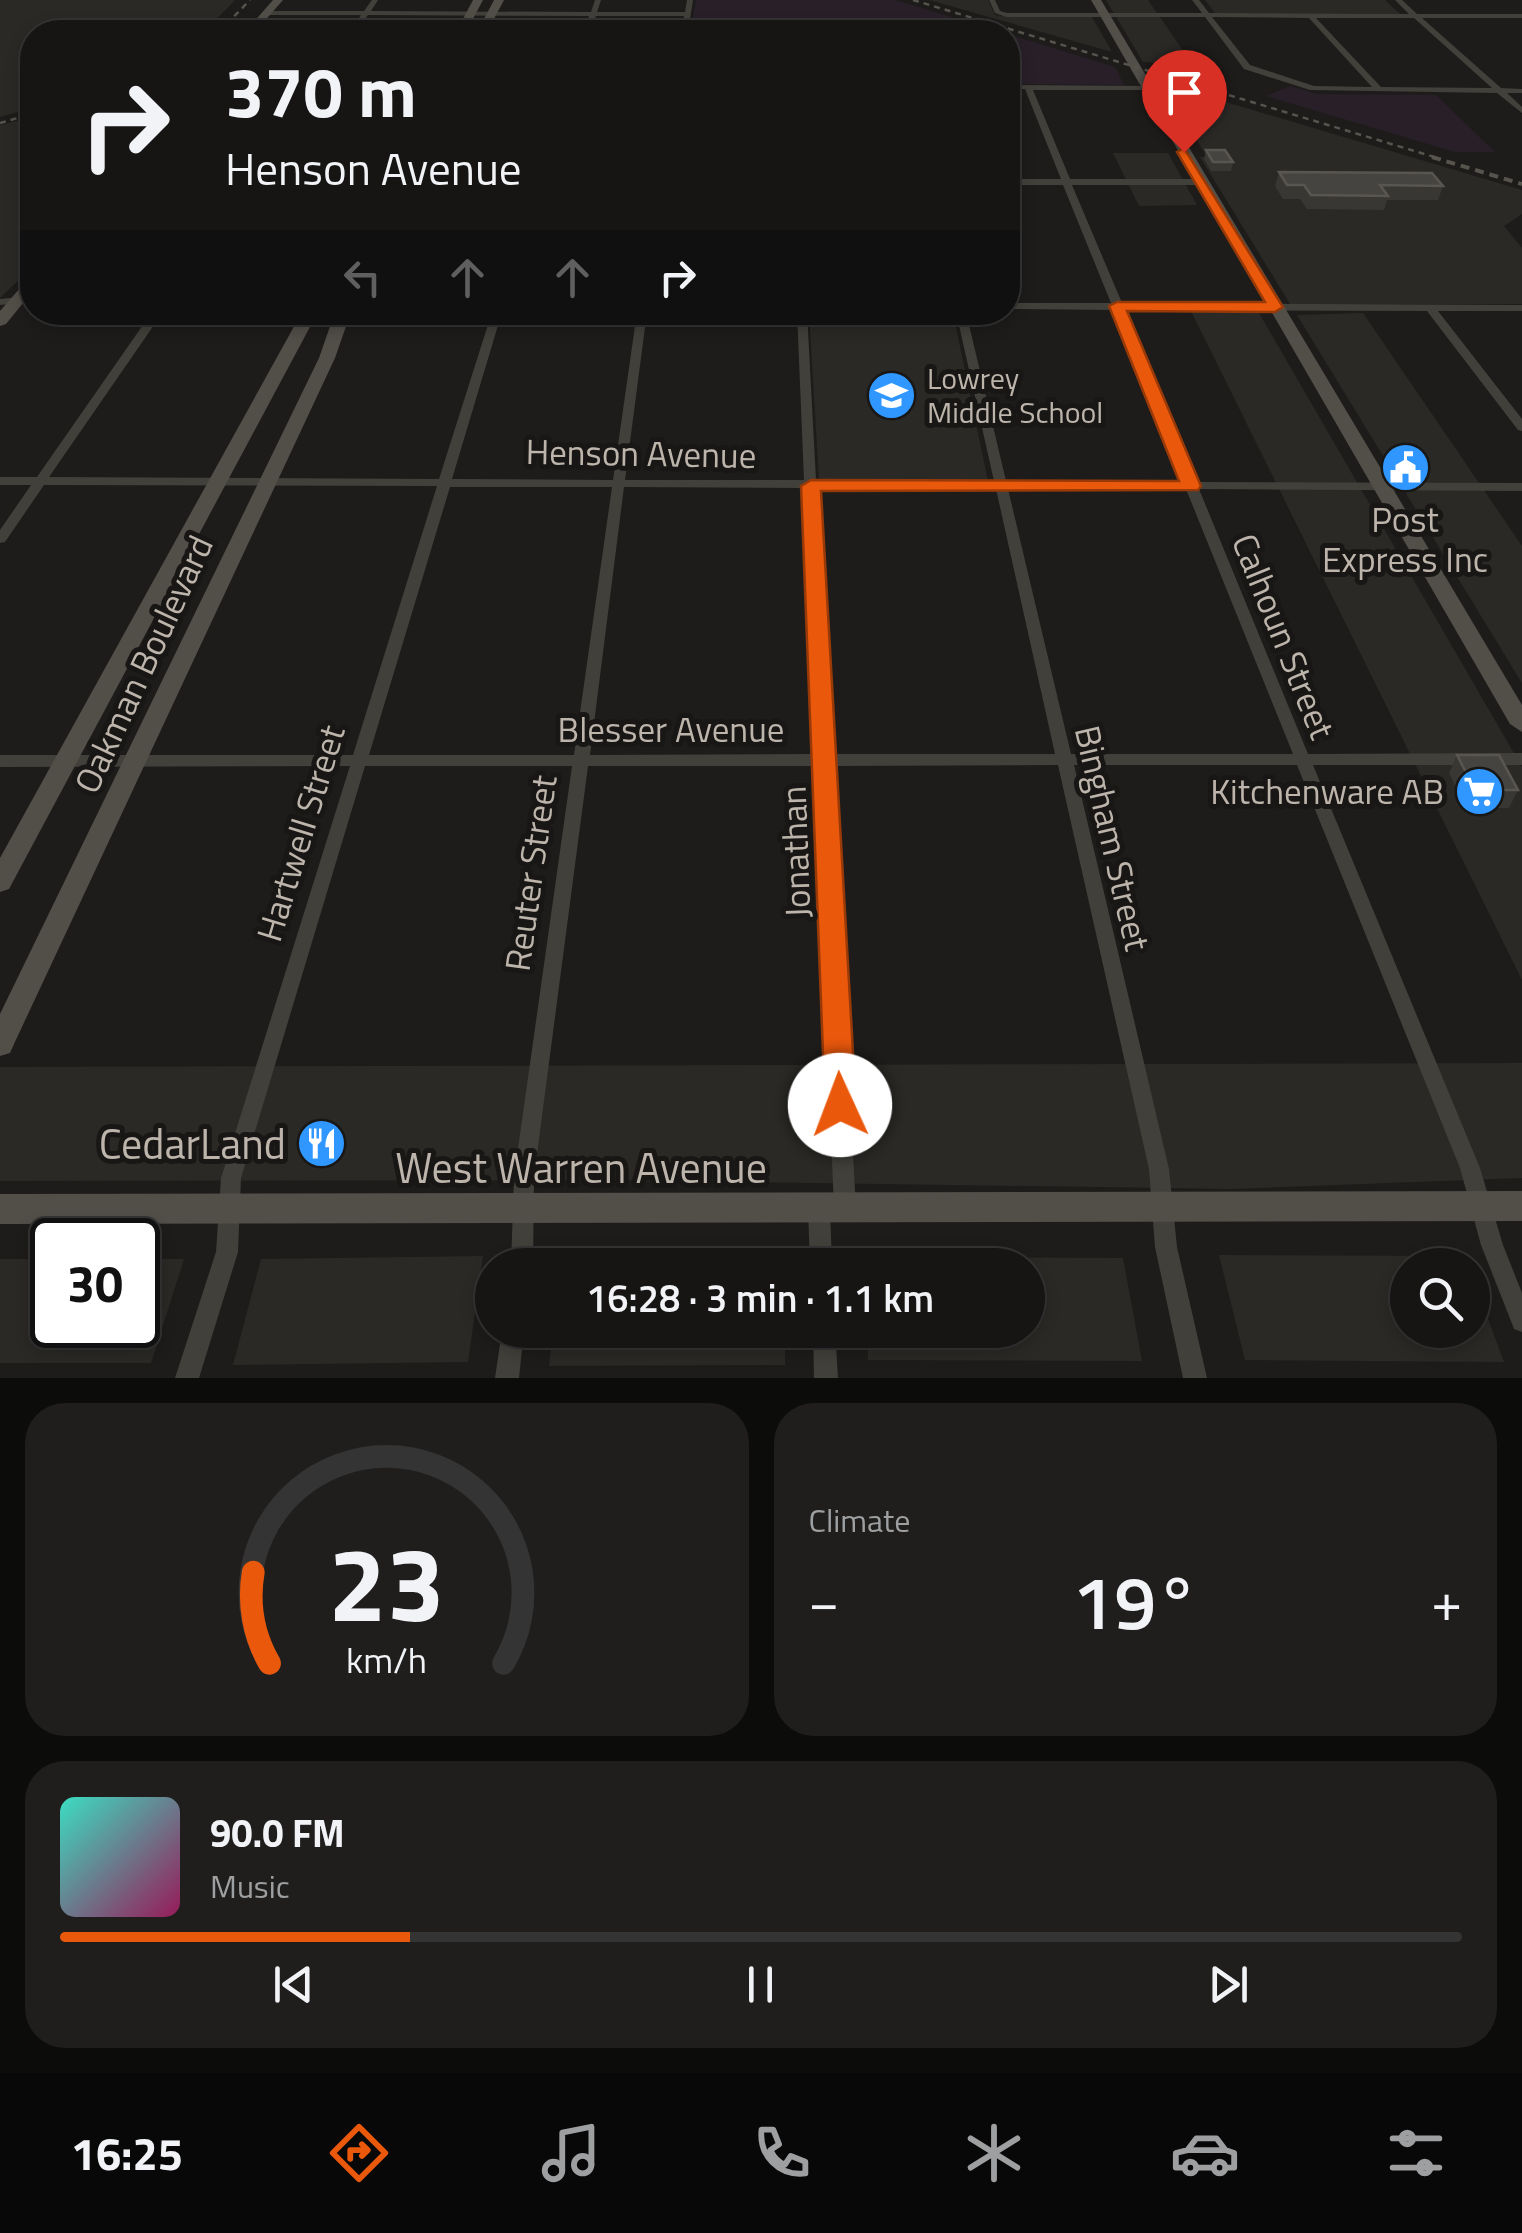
<!DOCTYPE html>
<html lang="en">
<head>
<meta charset="utf-8">
<style>
	:root { --surface:#161514; --page:#1f1e1d; --text:#f1f3f6; --muted:#9e9fa0; --line:#353434; --accent:#ea580c }
	body { margin:0; font-family:"Titillium Web",sans-serif; background:var(--page); color:var(--text); height:100vh; display:flex; flex-direction:column; font-size:38px; white-space:nowrap }
	* { box-sizing:border-box; margin:0 }
	p { font-size:32px; color:var(--muted) }
	.icon { flex:none; width:55px; height:55px; fill:none; stroke:currentColor; stroke-width:2; stroke-linecap:round; stroke-linejoin:round }
	.map { position:relative; height:1378px; overflow:hidden }
	.details { display:flex; flex-direction:column; gap:25px; padding:25px; background:#0c0c0b; flex:1 }
	.details>* { flex:none }
	.guide { position:absolute; left:20px; top:20px; width:1000px; height:305px; border-radius:40px; box-shadow:0 5px 15px #0003,0 0 0 2px var(--line); background:#161514; color:var(--text); overflow:hidden }
	.fabs { position:absolute; left:1390px; top:1248px; display:grid; gap:20px }
	.fabs a { display:grid; place-items:center; width:100px; height:100px; border-radius:50%; background:var(--surface); box-shadow:0 5px 15px #0003,0 0 0 2px var(--line); font-size:50px }
	.speed { position:absolute; left:30px; top:1218px; display:flex; gap:20px; font-size:50px; font-weight:700; text-align:center }
	.speed>* { display:grid; place-content:center; width:130px; height:130px; border-radius:50%; background:var(--surface); box-shadow:0 5px 15px #0003,0 0 0 2px var(--line); line-height:1 }
	.speed .limit { border:5px solid #111; border-radius:15px; background:#fff; color:#111 }
	.pin { position:absolute; display:grid; place-items:center; width:85px; height:85px; color:#fff; margin:-102px -42px; border-radius:50% 50% 50% 0; rotate:-45deg; box-shadow:0 0 10px #0007 }
	.pin .icon { rotate:45deg }
	.me { position:absolute; width:110px; margin:-55px; rotate:358deg; stroke-linejoin:round; filter:drop-shadow(0 0 8px #0008) }
	.turn { display:flex; align-items:center; gap:35px; height:210px; padding:0 40px; font-size:45px }
	.turn .icon { width:130px; height:130px; stroke-width:2.5 }
	.turn b { display:block; font-size:70px; line-height:85px }
	.lanes { display:flex; align-items:center; height:95px; padding:0 40px; background:#0003; justify-content:center; gap:50px; direction:ltr }
	.lanes .off { opacity:.35 }
	.big { font-size:75px; font-weight:600; line-height:1.1 }
	.details .widget { flex:1; display:flex; flex-direction:column; justify-content:center; gap:15px; min-width:0; padding:0 35px; border-radius:40px; background:var(--page) }
	.details .dial { align-items:center; gap:0 }
	.dial svg { height:260px; overflow:visible; fill:none; stroke:var(--line); stroke-width:7; stroke-linecap:round; text-anchor:middle }
	.dial text { fill:var(--text); stroke:none }
	.song { display:flex; align-items:center; gap:30px }
	.cover { width:120px; height:120px; border-radius:15px; background:linear-gradient(135deg,hsl(170 70% 55%),hsl(330 70% 35%)) }
	.played { height:10px; border-radius:5px; background:linear-gradient(90deg,var(--accent) 25%,var(--line) 25%) }
	.keys { display:flex; justify-content:space-around; direction:ltr }
	.heat { display:flex; justify-content:space-between; align-items:center; font-size:55px; direction:ltr }
	.details .tiles { flex:1; display:grid; gap:25px; grid-template-columns:1fr 1fr }
	.widget:last-child { grid-column:span 2 }
	.trip { position:absolute; left:475px; top:1248px; width:570px; height:100px; border-radius:50px; background:var(--surface); box-shadow:0 5px 15px #0003,0 0 0 2px var(--line); font-weight:600; line-height:100px; text-align:center }
	.tabs { display:flex; height:160px; justify-content:space-around; align-items:center; background:#090808; color:var(--muted) }
	.tabs .icon { width:70px; height:70px }
	.tabs .active { color:var(--accent) }
	.tabs b { font-size:45px; color:var(--text) }
	.map>svg:first-child { display:block }
	.built { fill:#2a2926 }
	.green { fill:#281f28 }
	.lines { fill:none; stroke-linecap:round; stroke-linejoin:round }
	.street { fill:#42403a; fill-rule:evenodd }
	.secondary { fill:#524e48; fill-rule:evenodd }
	.rail-far1 { stroke:#57534d; stroke-width:2.5; stroke-dasharray:6 5; stroke-linecap:butt }
	.rail { stroke:#57534d; stroke-width:4; stroke-dasharray:9 6; stroke-linecap:butt }
	.wall { fill:#383733 }
	.building { fill:#464440; stroke:#595651; stroke-width:2.5 }
	.route { fill:#ea580c; stroke:#983908; stroke-width:2.5 }
	.labels { text-anchor:middle; dominant-baseline:central; stroke-width:10; stroke-linejoin:round; paint-order:stroke }
	.far-poi-label { font-size:30px; fill:#bdb5ab; stroke:#181715; text-anchor:start }
	.street-label { font-size:35px; fill:#bdb5ab; stroke:#181715 }
	.poi-label { font-size:35px; fill:#bdb5ab; stroke:#181715 }
	.near-poi-label { font-size:42px; fill:#bdb5ab; stroke:#181715; text-anchor:end }
	.near-street-label { font-size:42px; fill:#bdb5ab; stroke:#181715 }
</style>
</head>
<body>
<div class="map">
<svg width="1522" height="1378" viewBox="0 0 1522 1378">
	<rect width="100%" height="100%" fill="#1d1c1a"/>
	<g class="built">
		<polygon points="0,0 235,0 204,32 32,32 32,108 0,117"/>
		<polygon points="929,0 988,0 995,15 1008,17 1092,17 1112,52"/>
		<polygon points="1106,0 1148,0 1193,65 1143,62"/>
		<polygon points="1205,0 1385,0 1400,14 1215,13"/>
		<polygon points="1162,83 1522,190 1522,214 1504,226 1522,248 1522,304 1290,304 1200,157 1207,157"/>
		<polygon points="32,117 32,267 0,298 0,125"/>
		<polygon points="1113,153 1168,153 1197,205 1139,206"/>
		<polygon points="1186,301 1252,301 1522,767 1522,980"/>
		<polygon points="809,313 953,313 988,481 819,480"/>
		<polygon points="1363,313 1522,546 1522,683 1297,315"/>
		<polygon points="1522,1063 1522,1178 1232,1189 615,1180 0,1181 0,1067"/>
		<polygon points="1219,1255 1464,1256 1467,1265 1408,1265 1408,1330 1472,1330 1473,1278 1504,1362 1245,1360"/>
		<polygon points="483,1256 468,1362 233,1365 261,1259"/>
		<polygon points="783,1256 784,1265 560,1265 561,1257"/>
		<polygon points="863,1257 1123,1258 1142,1361 868,1360 867,1330 1028,1330 1028,1265 863,1265"/>
		<polygon points="0,1259 52,1259 52,1325 138,1325 138,1259 184,1259 151,1363 0,1363"/>
		<polygon points="553,1330 785,1330 785,1365 549,1366"/>
	</g>
	<g class="green">
		<polygon points="696,0 895,0 1002,32 690,32"/>
		<polygon points="1008,34 1115,67 1124,85 1008,84"/>
		<polygon points="1290,86 1317,94 1436,95 1495,152 1455,152 1266,96"/>
	</g>
	<g class="lines">
		<g class="street">
			<polygon points="372,0 378,0 371,11 591,12 595,0 601,0 597,12 685,12 687,0 693,0 688,32 681,32 684,16 596,16 590,32 584,32 589,16 368,15 356,32 350,32 361,15 267,15 264,13 267,11 364,11"/>
			<path d="M 989,0 L 995,0 L 1000,11 L 1007,13 L 1202,13 L 1192,0 L 1199,0 L 1209,13 L 1409,14 L 1395,0 L 1402,0 L 1417,14 L 1522,14 L 1522,18 L 1422,18 L 1501,88 L 1522,89 L 1522,93 L 1507,93 L 1522,107 L 1522,113 L 1497,93 L 1310,90 L 1244,69 L 1205,17 L 1006,17 L 995,13 ZM 1212,17 L 1309,18 L 1372,87 L 1314,86 L 1250,65 ZM 1316,18 L 1414,18 L 1492,88 L 1381,87 Z"/>
			<path d="M 1008,85 L 1149,86 L 1149,90 L 1033,90 L 1070,179 L 1201,179 L 1205,182 L 1201,185 L 1072,185 L 1122,303 L 1522,305 L 1522,311 L 1438,311 L 1522,419 L 1522,431 L 1518,430 L 1427,311 L 1124,310 L 1196,482 L 1522,483 L 1522,491 L 1199,489 L 1308,754 L 1522,753 L 1522,765 L 1313,765 L 1480,1168 L 1503,1245 L 1522,1293 L 1522,1332 L 1514,1329 L 1511,1321 L 1481,1245 L 1460,1168 L 1297,765 L 1074,765 L 1169,1169 L 1177,1247 L 1207,1378 L 1183,1378 L 1155,1247 L 1149,1169 L 1058,765 L 832,766 L 856,1209 L 853,1216 L 845,1219 L 837,1216 L 834,1209 L 816,766 L 588,766 L 534,1177 L 533,1265 L 511,1265 L 514,1177 L 572,766 L 365,766 L 241,1178 L 238,1252 L 199,1378 L 175,1378 L 216,1252 L 221,1178 L 350,766 L 0,767 L 0,755 L 353,755 L 437,486 L 44,485 L 5,542 L 0,543 L 0,530 L 31,485 L 0,485 L 0,477 L 37,477 L 152,312 L 163,312 L 49,477 L 439,479 L 492,312 L 502,312 L 452,479 L 613,480 L 637,312 L 647,312 L 625,480 L 804,480 L 797,312 L 807,312 L 816,480 L 994,481 L 956,312 L 966,312 L 1006,481 L 1183,482 L 1114,310 L 1008,309 L 1008,303 L 1111,303 L 1063,185 L 1008,185 L 1008,179 L 1061,179 L 1025,89 L 1008,89 ZM 450,487 L 612,487 L 574,755 L 369,755 ZM 624,487 L 804,488 L 815,754 L 590,755 ZM 817,488 L 996,489 L 1055,754 L 831,754 ZM 1008,489 L 1186,489 L 1293,754 L 1071,754 Z"/>
			<polygon points="32,296 32,302 0,305 0,299"/>
			<polygon points="819,1199 827,1202 830,1209 832,1265 810,1265 808,1209 811,1202"/>
			<polygon points="502,1330 524,1330 519,1378 495,1378"/>
			<polygon points="813,1330 835,1330 838,1378 814,1378"/>
		</g>
		<g class="secondary">
			<polygon points="273,0 283,0 255,32 245,32"/>
			<polygon points="473,0 483,0 466,32 456,32"/>
			<polygon points="494,0 504,0 487,32 477,32"/>
			<polygon points="1091,0 1101,0 1522,705 1522,732 1510,724"/>
			<polygon points="32,278 32,292 6,324 0,326 0,311 27,280"/>
			<polygon points="302,312 318,312 9,889 0,892 0,858"/>
			<polygon points="335,312 351,312 335,358 14,1044 10,1053 0,1056 0,1014 319,358"/>
			<polygon points="1522,1191 1522,1221 0,1224 0,1194"/>
		</g>
		<g class="rail-far1">
			<polyline points="913,0 1441,159"/>
			<polyline points="219,32 250,0"/>
			<polyline points="0,123 32,114"/>
		</g>
		<polyline class="rail" points="1432,157 1522,184"/>
	</g>
	<g class="wall">
		<polygon points="1206,150 1233,162 1231,171 1211,171 1204,159"/>
		<polygon points="1279,172 1443,186 1438,200 1387,200 1384,210 1307,209 1300,199 1283,199 1275,186"/>
		<polygon points="1457,755 1518,790 1509,808 1466,808 1449,773"/>
	</g>
	<g class="building">
		<polygon points="1206,150 1225,150 1233,162 1213,162"/>
		<polygon points="1279,172 1432,173 1443,186 1380,185 1388,196 1311,195 1304,185 1287,185"/>
		<polygon points="1457,755 1499,755 1518,790 1475,790"/>
	</g>
	<polygon class="route" points="1184,148 1283,307 1275,312 1127,311 1201,486 1198,490 821,491 856,1105 851,1114 840,1118 830,1114 825,1105 801,486 811,480 1179,481 1109,306 1117,302 1265,302 1177,152"/>
	<defs>
		<symbol id="school-disc" viewBox="-11 -11 22 22"><circle r="9.5" fill="#2f97ff" stroke="#181715"/><path d="M0-5L7-2L0 1L-7-2ZM-4 1L0 2.5L4 1V4Q0 6-4 4Z" fill="#fff"/></symbol>
		<symbol id="civic-disc" viewBox="-11 -11 22 22"><circle r="9.5" fill="#2f97ff" stroke="#181715"/><path d="M-.6-6.5H3V-4.5H.6V-3L4-1V1h2V6H-6V1h2V-1L-.6-3ZM-1.2 2.5V6h2.4V2.5Z" fill="#fff"/></symbol>
		<symbol id="supermarket-disc" viewBox="-11 -11 22 22"><circle r="9.5" fill="#2f97ff" stroke="#181715"/><path d="M-6-5.5h2.5l.6 2H6L4.5 2H-2.5L-4.4-4H-6ZM-1.5 3.2a1.3 1.3 0 1 0 .1 0ZM3 3.2a1.3 1.3 0 1 0 .1 0Z" fill="#fff"/></symbol>
		<symbol id="restaurant-disc" viewBox="-11 -11 22 22"><circle r="9.5" fill="#2f97ff" stroke="#181715"/><path d="M-5-6h1v4h1v-4h1v4h1v-4h1v5L-1.5 .5V6h-2V.5L-5-1ZM5-6V6H3V1.5H1.5Q1.5-4 5-6Z" fill="#fff"/></symbol>
	</defs>
	<g fill-rule="evenodd">
		<use href="#school-disc" x="864" y="368" width="55" height="55"/>
		<use href="#civic-disc" x="1378" y="440" width="55" height="55"/>
		<use href="#supermarket-disc" x="1452" y="764" width="55" height="55"/>
		<use href="#restaurant-disc" x="294" y="1116" width="55" height="55"/>
	</g>
	<g class="labels">
		<g class="far-poi-label">
			<text x="927" y="378">Lowrey<tspan x="927" dy="34">Middle School</tspan></text>
		</g>
		<g class="street-label">
			<text transform="translate(641 453) rotate(1)">Henson Avenue</text>
			<text transform="translate(1284 636) rotate(68)">Calhoun Street</text>
			<text transform="translate(143 664) rotate(-65)">Oakman Boulevard</text>
			<text x="671" y="729">Blesser Avenue</text>
			<text transform="translate(300 833) rotate(-73)">Hartwell Street</text>
			<text transform="translate(1113 838) rotate(77)">Bingham Street</text>
			<text transform="translate(795 852) rotate(-92)">Jonathan</text>
			<text transform="translate(530 873) rotate(-82)">Reuter Street</text>
		</g>
		<g class="poi-label">
			<text x="1405" y="519">Post<tspan x="1405" dy="40">Express Inc</tspan></text>
			<text x="1444" y="791" text-anchor="end">Kitchenware AB</text>
		</g>
		<g class="near-poi-label">
			<text x="286" y="1143">CedarLand</text>
		</g>
		<g class="near-street-label">
			<text x="581" y="1167">West Warren Avenue</text>
		</g>
	</g>
</svg>
<div class="fabs">
<a><svg class="icon" aria-label="search" viewBox="0 0 24 24"><circle cx="10" cy="10" r="6"/><path d="M15 15l6 6"/></svg></a>
</div>
<div class="speed"><div class="limit">30</div></div>
<div class="pin" style="left:1184px;top:152px;background:#d93025"><svg class="icon" aria-label="arrive" viewBox="0 0 24 24"><path d="M6 21V4h12l-3 4 3 4H6"/></svg></div>
<svg class="me" style="left:840px;top:1105px" viewBox="-20 -20 40 40"><circle r="19" fill="#fff"/><path d="M0-13L10 11 0 6-10 11z" fill="#ea580c"/></svg>
<div class="trip">16:28 · 3 min · 1.1 km</div>
<div class="guide">
<div class="turn"><svg class="icon" aria-label="right" viewBox="0 0 24 24"><path d="M7 20v-9h11M14 6l5 5-5 5"/></svg><div><b>370 m</b>Henson Avenue</div></div>
<div class="lanes"><svg class="icon off" aria-label="left" viewBox="0 0 24 24"><path d="M17 20v-9H6M10 6l-5 5 5 5"/></svg><svg class="icon off" aria-label="ahead" viewBox="0 0 24 24"><path d="M12 20V5M6 11l6-6 6 6"/></svg><svg class="icon off" aria-label="ahead" viewBox="0 0 24 24"><path d="M12 20V5M6 11l6-6 6 6"/></svg><svg class="icon" aria-label="right" viewBox="0 0 24 24"><path d="M7 20v-9h11M14 6l5 5-5 5"/></svg></div>
</div>
</div>
<section class="details">
<div class="tiles">
<div class="widget dial"><svg viewBox="0 0 100 80">
<path d="M14 69A42 42 0 1 1 86 69"/>
<path d="M14 69A42 42 0 0 1 9 41" stroke="#ea580c"/>
<text x="50" y="56" font-size="32" font-weight="700">23</text>
<text x="50" y="72" font-size="11">km/h</text>
</svg></div>
<div class="widget"><p>Climate</p>
<div class="heat"><a>−</a><b class="big">19°</b><a>+</a></div>
</div>
<div class="widget">
<div class="song"><i class="cover"></i><div><b>90.0 FM</b><p>Music</p></div></div>
<div class="played"></div>
<div class="keys"><svg class="icon" aria-label="previous" viewBox="0 0 24 24"><path d="M18 5L8 12l10 7zM5 5v14"/></svg><svg class="icon" aria-label="pause" viewBox="0 0 24 24"><path d="M8 5v14M16 5v14"/></svg><svg class="icon" aria-label="next" viewBox="0 0 24 24"><path d="M6 5l10 7-10 7zM19 5v14"/></svg></div>
</div>
</div>
</section>
<nav class="tabs">
<b>16:25</b>
<svg class="icon active" aria-label="directions" viewBox="0 0 24 24"><path d="M12 3l9 9-9 9-9-9zM9 14v-3h6M13 9l2 2-2 2"/></svg>
<svg class="icon" aria-label="music" viewBox="0 0 24 24"><path d="M9 18V5l10-2v13"/><circle cx="6" cy="18" r="3"/><circle cx="16" cy="16" r="3"/></svg>
<svg class="icon" aria-label="phone" viewBox="0 0 24 24"><path d="M5 4h4l2 5-3 2q2 4 5 5l2-3 5 2v4C11 20 4 13 5 4z"/></svg>
<svg class="icon" aria-label="climate" viewBox="0 0 24 24"><path d="M12 3v18M4 7l16 10M4 17L20 7"/></svg>
<svg class="icon" aria-label="car" viewBox="0 0 24 24"><path d="M5 17H2v-5l4-1 3-4h7l3 4 3 1v5h-3M9 17h6M6 11h13"/><circle cx="7" cy="17" r="2"/><circle cx="17" cy="17" r="2"/></svg>
<svg class="icon" aria-label="filters" viewBox="0 0 24 24"><path d="M4 7h16M4 17h16"/><circle cx="9" cy="7" r="2"/><circle cx="15" cy="17" r="2"/></svg>
</nav>
</body>
</html>
